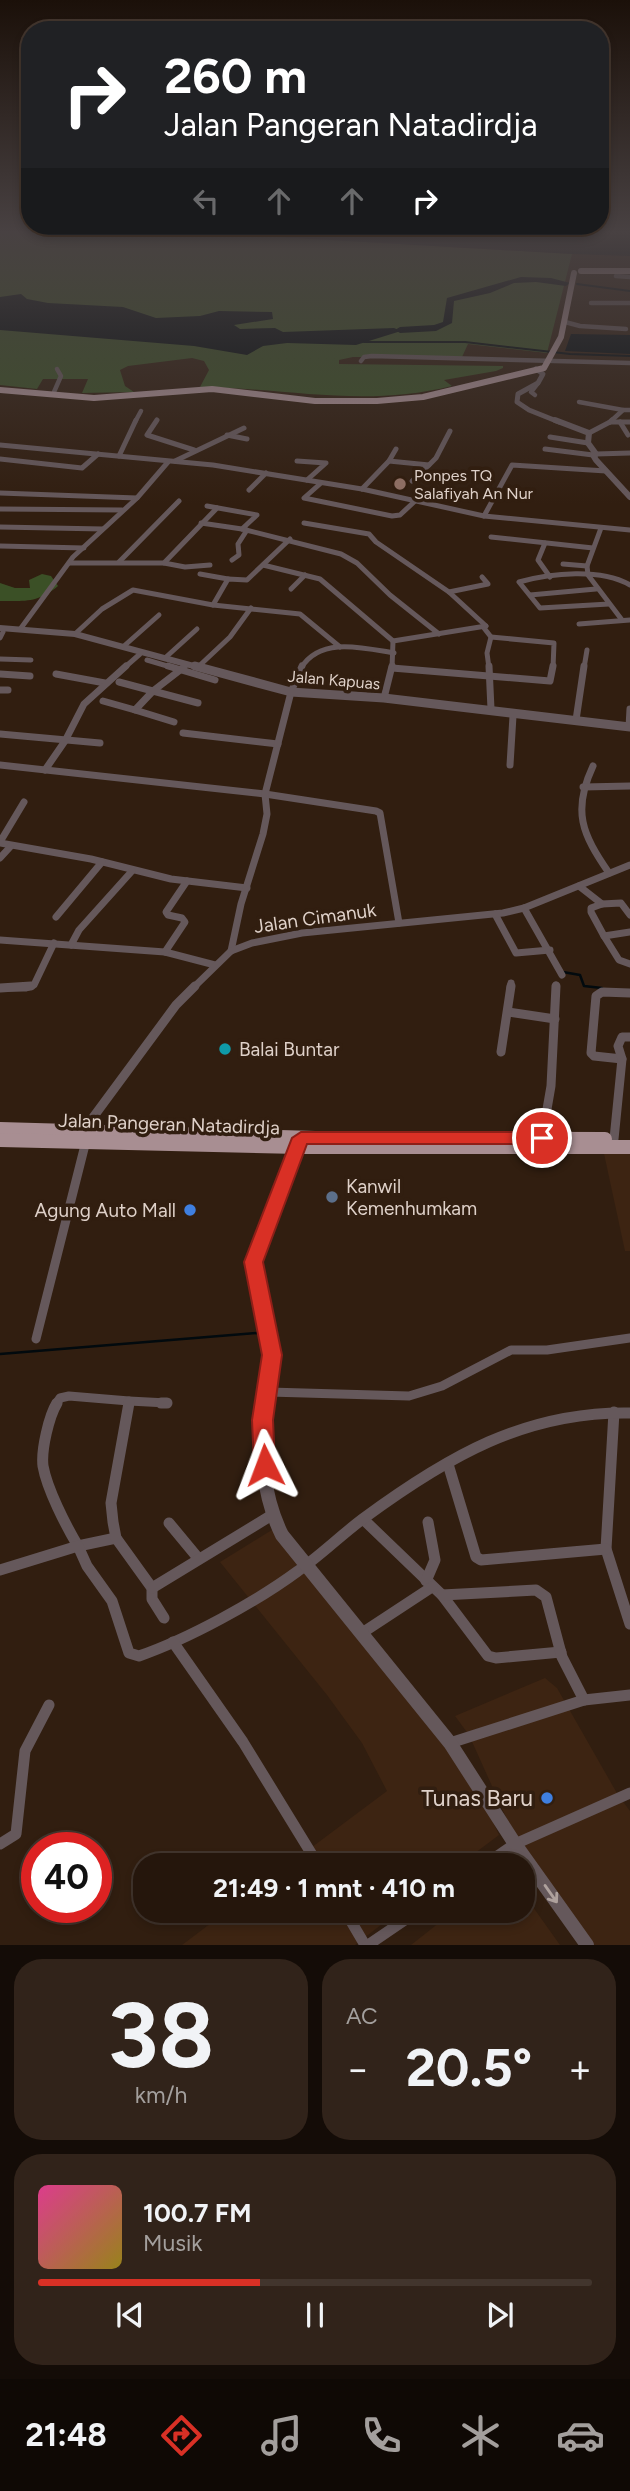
<!DOCTYPE html>
<html lang="id">
<head>
<meta charset="utf-8">
<style>
	:root { --surface:#25160c; --page:#31231a; --text:#f1f3f6; --muted:#a39f9d; --line:#42352d; --accent:#d93025 }
	body { margin:0; font-family:Figtree,sans-serif; background:var(--page); color:var(--text); height:100vh; display:flex; flex-direction:column; font-size:26px; white-space:nowrap }
	* { box-sizing:border-box; margin:0 }
	p { font-size:23px; color:var(--muted) }
	.icon { flex:none; width:38px; height:38px; fill:none; stroke:currentColor; stroke-width:2; stroke-linecap:round; stroke-linejoin:round }
	.map { position:relative; height:1945px; overflow:hidden }
	.sheet { display:flex; flex-direction:column; gap:14px; padding:14px; background:#140c07; flex:1 }
	.sheet>* { flex:none }
	.banner { position:absolute; left:21px; top:21px; width:588px; height:214px; border-radius:28px; box-shadow:0 4px 10px #0003,0 0 0 2px var(--line); background:#202124; color:#fff; overflow:hidden }
	.speed { position:absolute; left:21px; top:1832px; display:flex; gap:14px; font-size:35px; font-weight:700; text-align:center }
	.speed>* { display:grid; place-content:center; width:91px; height:91px; border-radius:50%; background:var(--surface); box-shadow:0 4px 10px #0003,0 0 0 2px var(--line); line-height:1 }
	.speed .limit { border:10px solid #d22; background:#fff; color:#111 }
	.pin { position:absolute; display:grid; place-items:center; width:60px; height:60px; color:#fff; margin:-30px; border:4px solid #fff; border-radius:50%; box-shadow:0 2px 7px #0007 }
	.me { position:absolute; width:77px; margin:-38px; rotate:357deg; stroke-linejoin:round; filter:drop-shadow(0 0 5px #0008) }
	.turn { display:flex; align-items:center; gap:24px; height:147px; padding:0 28px; font-size:32px }
	.turn .icon { width:91px; height:91px; stroke-width:2.5 }
	.turn b { display:block; font-size:49px; line-height:60px }
	.lanes { display:flex; align-items:center; height:66px; padding:0 28px; background:#0003; justify-content:center; gap:35px; direction:ltr }
	.lanes .off { opacity:.35 }
	.big { font-size:52px; font-weight:700; line-height:1.1 }
	.sheet .tile { flex:1; display:flex; flex-direction:column; justify-content:center; gap:10px; min-width:0; padding:0 24px; border-radius:28px; background:var(--page) }
	.sheet .dial { align-items:center; gap:0 }
	.dial b { font-size:91px; line-height:1 }
	.song { display:flex; align-items:center; gap:21px }
	.cover { width:84px; height:84px; border-radius:10px; background:linear-gradient(135deg,hsl(330 70% 55%),hsl(50 70% 35%)) }
	.played { height:7px; border-radius:4px; background:linear-gradient(90deg,var(--accent) 40%,var(--line) 40%) }
	.keys { display:flex; justify-content:space-around; direction:ltr }
	.heat { display:flex; justify-content:space-between; align-items:center; font-size:38px; direction:ltr }
	.sheet .tiles { flex:1; display:grid; gap:14px; grid-template-columns:1fr 1fr }
	.tile:last-child { grid-column:span 2 }
	.trip { position:absolute; left:133px; top:1853px; width:402px; height:70px; border-radius:28px; background:var(--surface); box-shadow:0 4px 10px #0003,0 0 0 2px var(--line); font-weight:700; line-height:70px; text-align:center }
	.tab-bar { display:flex; height:112px; justify-content:space-around; align-items:center; background:#0f0905; color:var(--muted) }
	.tab-bar .icon { width:49px; height:49px }
	.tab-bar .active { color:var(--accent) }
	.tab-bar b { font-size:32px; color:var(--text) }
	.map>svg:first-child { display:block }
	.built { fill:#3d2412 }
	.green { fill:#3b5026 }
	.water { fill:#020a0e }
	.lines { fill:none; stroke-linecap:round; stroke-linejoin:round }
	.stream-far1 { stroke:#020a0e; stroke-width:2 }
	.stream { stroke:#020a0e; stroke-width:2.5 }
	.river { fill:#020a0e; fill-rule:evenodd }
	.minor-far4 { stroke:#65585b; stroke-width:4.5 }
	.minor-far3 { stroke:#65585b; stroke-width:5 }
	.minor-far2 { stroke:#65585b; stroke-width:7 }
	.minor-far1 { stroke:#65585b; stroke-width:9 }
	.minor { stroke:#65585b; stroke-width:11 }
	.tertiary-far4 { stroke:#65585b; stroke-width:5 }
	.tertiary-far3 { stroke:#65585b; stroke-width:6 }
	.tertiary-far2 { stroke:#65585b; stroke-width:9 }
	.tertiary-far1 { stroke:#65585b; stroke-width:11 }
	.tertiary { stroke:#65585b; stroke-width:14 }
	.primary-far1 { stroke:#a88e92; stroke-width:6 }
	.primary { stroke:#a88e92; stroke-width:14 }
	.oneway { stroke:#aea19d }
	.route { fill:#d93025; stroke:#8d1f18; stroke-width:2 }
	.education-dot { fill:#8d6e63; stroke:#311e10; stroke-width:2.5 }
	.culture-dot { fill:#0f9aa8; stroke:#311e10; stroke-width:2.5 }
	.service-dot { fill:#5c6f8a; stroke:#311e10; stroke-width:2.5 }
	.shop-dot { fill:#3f7fe0; stroke:#311e10; stroke-width:2.5 }
	.labels { text-anchor:middle; dominant-baseline:central; stroke-width:7; stroke-linejoin:round; paint-order:stroke }
	.far-poi-label { font-size:16px; fill:#dfd1c9; stroke:#311e10; text-anchor:start }
	.far-street-label { font-size:16px; fill:#dfd1c9; stroke:#311e10 }
	.street-label { font-size:19px; fill:#dfd1c9; stroke:#311e10 }
	.poi-label { font-size:19px; fill:#dfd1c9; stroke:#311e10; text-anchor:start }
	.near-poi-label { font-size:23px; fill:#dfd1c9; stroke:#311e10; text-anchor:end }
</style>
</head>
<body>
<div class="map">
<svg width="630" height="1945" viewBox="0 0 630 1945">
	<rect width="100%" height="100%" fill="#311e10"/>
	<g class="built">
		<polygon points="603,1149 630,1149 630,1251 625,1251"/>
		<polygon points="280,1525 453,1737 499,1835 459,1865 288,1865 387,1791 362,1743 327,1695 220,1562"/>
		<polygon points="545,1678 557,1688 618,1795 630,1811 630,1945 592,1945 519,1846 469,1735 455,1716"/>
		<polygon points="523,1893 560,1945 411,1945 454,1911 523,1911"/>
		<polygon points="227,1911 399,1911 355,1945 182,1945"/>
	</g>
	<g class="green">
		<path d="M 0,231 L 177,231 L 572,254 L 547,353 L 468,344 L 462,357 L 353,357 L 339,360 L 339,364 L 503,366 L 503,368 L 496,371 L 444,380 L 452,386 C 363,408 289,388 200,387 L 209,370 L 204,361 L 192,358 L 128,366 L 120,370 L 125,386 L 134,392 L 82,393 L 88,379 L 43,379 L 37,389 L 0,385 Z"/>
		<path d="M 42,574 L 51,576 L 58,586 C 38,603 25,601 0,601 L 0,583 L 15,588 L 30,588 L 29,580 Z"/>
	</g>
	<g class="water">
		<polygon points="177,231 630,231 630,256 572,254"/>
		<polygon points="21,294 27,299 48,303 123,307 156,318 200,316 219,311 272,312 273,319 234,325 240,329 275,328 283,332 394,328 401,331 356,345 287,343 263,346 247,355 194,346 0,330 0,297"/>
		<polygon points="571,334 630,335 630,354 565,351"/>
	</g>
	<g class="lines">
		<g class="stream-far1">
			<polyline points="577,284 630,291"/>
			<polyline points="364,342 465,342 570,354 630,356"/>
		</g>
		<g class="stream">
			<polyline points="563,972 580,975 584,986 602,988"/>
			<polyline points="0,1354 257,1333"/>
		</g>
		<polygon class="river" points="521,277 551,278 570,283 566,286 536,282 514,283 490,293 454,301 452,323 436,331 400,333 395,330 400,327 434,325 443,322 447,298"/>
		<g class="minor-far4">
			<polyline points="616,276 630,277"/>
			<polyline points="591,303 630,303"/>
			<polyline points="565,322 580,326 626,329"/>
			<polyline points="361,361 364,357 372,356 630,363"/>
			<polyline points="54,392 61,376 57,369"/>
			<polyline points="535,395 531,392 538,383"/>
			<polyline points="579,402 623,410"/>
			<polyline points="135,422 141,411"/>
			<polyline points="610,422 623,410 630,410"/>
		</g>
		<g class="minor-far3">
			<polyline points="157,420 147,435 194,450"/>
			<polyline points="610,422 612,420"/>
			<polyline points="620,422 628,435"/>
			<polyline points="589,433 610,422 630,422"/>
			<polyline points="227,435 247,439"/>
			<polyline points="550,437 588,443"/>
			<polyline points="0,445 213,465 362,489 484,516"/>
			<polyline points="545,449 593,455"/>
			<polyline points="596,454 630,453"/>
			<polyline points="119,456 136,420"/>
			<polyline points="0,459 82,468 98,454"/>
			<polyline points="175,461 244,428"/>
			<polyline points="297,461 326,463 307,480"/>
			<polyline points="389,461 429,465 412,481"/>
			<polyline points="429,465 436,458 450,431"/>
			<polyline points="606,471 512,465 484,516 630,530"/>
			<polyline points="321,483 304,498 392,516 400,515 415,501"/>
			<polyline points="362,489 389,461 396,449"/>
			<polyline points="249,490 266,473"/>
			<polyline points="0,493 137,498"/>
			<polyline points="207,506 257,515 242,529"/>
			<polyline points="0,509 122,510"/>
			<polyline points="201,523 242,529 341,554 357,563 390,595 439,634"/>
			<polyline points="304,523 369,534 376,542 449,592 486,626 484,628 491,637 487,653 489,668"/>
			<polyline points="0,527 103,529"/>
			<polyline points="601,528 587,566 588,575 622,620"/>
			<polyline points="491,537 593,548"/>
			<polyline points="545,543 538,560 550,577"/>
			<polyline points="0,546 84,548"/>
			<polyline points="232,560 239,555 238,544 247,530"/>
			<polyline points="119,562 179,501"/>
			<polyline points="69,563 164,563 217,508"/>
			<polyline points="164,563 185,567 210,565"/>
			<polyline points="563,564 587,566"/>
			<polyline points="263,565 320,579 393,641"/>
			<polyline points="200,574 228,579"/>
			<polyline points="291,589 305,575"/>
			<polyline points="449,592 488,584 482,577"/>
			<polyline points="530,595 596,589"/>
			<path d="M 609,604 L 540,608 L 519,582 C 551,573 601,568 630,585"/>
			<polyline points="213,605 228,579 247,580 290,539"/>
			<polyline points="579,624 630,620"/>
			<polyline points="21,628 73,557 137,498 168,462"/>
			<polyline points="75,634 102,609 133,590 213,605 300,614 340,647"/>
			<polyline points="491,637 554,643 553,668"/>
			<polyline points="0,638 3,632"/>
			<polyline points="124,646 159,615"/>
			<polyline points="165,658 197,629"/>
			<polyline points="0,659 31,660"/>
			<polyline points="147,660 174,668"/>
			<polyline points="198,667 230,637 251,608"/>
			<polyline points="124,668 140,654"/>
			<path d="M 301,668 C 320,636 364,648 394,653"/>
			<polyline points="392,668 393,641 486,626"/>
			<polyline points="584,668 587,650"/>
		</g>
		<g class="minor-far2">
			<polyline points="168,666 215,680"/>
			<polyline points="489,666 491,709"/>
			<polyline points="392,668 550,681 553,666"/>
			<polyline points="0,674 30,676"/>
			<polyline points="56,674 105,683"/>
			<polyline points="119,682 198,703"/>
			<polyline points="0,690 8,690"/>
			<polyline points="291,692 302,666"/>
			<polyline points="384,698 392,666"/>
			<polyline points="103,701 135,710 153,691 184,667"/>
			<polyline points="135,710 174,722"/>
			<polyline points="576,720 584,666"/>
			<polyline points="629,727 630,709"/>
			<polyline points="183,733 278,744"/>
			<polyline points="0,734 100,743"/>
			<polyline points="0,765 265,794 376,811 380,813 399,923"/>
			<polyline points="510,765 513,716"/>
			<path d="M 593,766 C 572,811 582,834 609,873"/>
			<polyline points="45,770 65,741 84,704 126,666"/>
			<polyline points="583,787 630,786"/>
			<polyline points="0,842 24,802"/>
			<polyline points="0,843 91,859 171,879 247,888"/>
			<polyline points="0,858 11,846"/>
			<polyline points="579,886 602,904 591,908 591,912 604,936"/>
			<polyline points="602,904 621,903 630,915"/>
			<polyline points="524,908 562,975"/>
			<polyline points="495,914 516,953 550,950"/>
			<polyline points="56,917 102,862"/>
			<polyline points="630,932 604,936 619,960 630,964"/>
			<polyline points="0,940 165,952 215,965"/>
			<polyline points="71,945 79,930 132,871"/>
			<polyline points="231,951 241,904 263,834 267,814 265,794 290,696"/>
			<polyline points="165,952 185,922 182,918 168,915 166,912 187,881"/>
			<polyline points="0,988 26,988 34,985 54,943"/>
			<polyline points="193,988 231,951 252,943 302,933 503,913 524,908 630,865"/>
			<polyline points="510,988 511,983"/>
			<polyline points="556,988 556,985"/>
		</g>
		<g class="minor-far1">
			<polyline points="0,988 31,986"/>
			<polyline points="508,1012 555,1019"/>
			<polyline points="501,1052 511,986"/>
			<polyline points="622,1059 594,1056 591,1053 596,996 602,992 630,993"/>
			<polyline points="83,1131 176,1005 195,986"/>
			<polyline points="542,1138 551,1086 556,986"/>
			<polyline points="614,1139 622,1059 618,1046 622,1037 630,1037"/>
			<polyline points="36,1339 86,1141"/>
			<polyline points="269,1392 409,1396 442,1386 511,1350 547,1350 630,1338"/>
			<polyline points="56,1404 60,1398 69,1396 129,1401"/>
			<polyline points="128,1404 129,1401 167,1403"/>
		</g>
		<g class="minor">
			<path d="M 57,1403 C 49,1416 41,1450 43,1466 C 47,1489 66,1526 78,1546 L 116,1538"/>
			<polyline points="129,1403 111,1503 113,1522 116,1538 152,1588 152,1599 164,1618"/>
			<polyline points="161,1403 167,1403"/>
			<polyline points="614,1412 606,1549 630,1624"/>
			<polyline points="448,1464 476,1557 481,1560 606,1549"/>
			<polyline points="363,1519 442,1595 488,1656 496,1658 561,1652"/>
			<polyline points="169,1523 198,1558"/>
			<path d="M 0,1570 L 78,1546 L 87,1566 L 112,1601 L 129,1653 L 139,1656 C 188,1639 256,1602 298,1571 C 321,1555 341,1535 364,1518 C 447,1457 525,1411 630,1413"/>
			<polyline points="426,1581 435,1560 428,1522"/>
			<polyline points="152,1588 272,1515"/>
			<polyline points="442,1595 536,1590 546,1597 562,1657 584,1700"/>
			<polyline points="362,1633 432,1587"/>
			<polyline points="173,1642 243,1742 319,1866"/>
			<polyline points="450,1743 584,1700 630,1695"/>
			<polyline points="0,1844 16,1834 25,1751 49,1705"/>
			<polyline points="483,1866 515,1844 630,1793"/>
			<polyline points="345,1911 365,1945"/>
			<polyline points="368,1945 418,1911"/>
		</g>
		<polyline class="tertiary-far4" points="536,369 543,374 538,383 518,394 517,402 529,410 559,422"/>
		<g class="tertiary-far3">
			<polyline points="555,420 589,433 588,443 596,454 593,455 596,460 630,497"/>
			<polyline points="0,628 75,634 201,668"/>
		</g>
		<polyline class="tertiary-far2" points="195,666 291,692 384,698 630,727"/>
		<polyline class="tertiary-far1" points="266,1404 272,1355 253,1263 300,1141"/>
		<path class="tertiary" d="M 266,1403 C 256,1442 264,1499 282,1535 L 450,1743 L 515,1844 L 587,1945"/>
		<g class="primary-far1">
			<polyline points="581,271 630,271"/>
			<polyline points="0,390 94,398 212,389 315,401 377,401 423,397 544,368 561,337 574,273"/>
		</g>
		<g class="primary">
			<polyline points="0,1129 315,1138 605,1139"/>
			<polyline points="0,1140 299,1147 630,1147"/>
		</g>
	</g>
	<defs><path id="oneway-shaft" d="M-6 0H5M1.5-3L5.5 0L1.5 3" fill="none" stroke-width="1.6" stroke-linecap="round" stroke-linejoin="round" transform="scale(1.75)"/></defs>
	<use class="oneway" href="#oneway-shaft" transform="translate(551 1894) rotate(55)"/>
	<linearGradient id="sky" x2="0" y2="1"><stop stop-color="#1b1009"/><stop offset="0.46" stop-color="#484142"/><stop offset="1" stop-color="#484142" stop-opacity="0"/></linearGradient>
	<rect width="630" height="504" fill="url(#sky)"/>
	<polygon class="route" points="301,1132 542,1132 551,1138 542,1144 307,1144 263,1262 282,1355 273,1420 275,1465 272,1472 265,1474 257,1472 254,1465 252,1420 262,1355 244,1262 292,1138"/>
	<circle class="education-dot" cx="400" cy="484" r="7"/>
	<circle class="culture-dot" cx="225" cy="1049" r="7"/>
	<circle class="service-dot" cx="332" cy="1197" r="7"/>
	<g class="shop-dot">
		<circle cx="190" cy="1210" r="7"/>
		<circle cx="547" cy="1798" r="7"/>
	</g>
	<g class="labels">
		<g class="far-poi-label">
			<text x="414" y="475">Ponpes TQ<tspan x="414" dy="18">Salafiyah An Nur</tspan></text>
		</g>
		<g class="far-street-label">
			<text transform="translate(334 680) rotate(5)">Jalan Kapuas</text>
		</g>
		<g class="street-label">
			<text transform="translate(315 918) rotate(-8)">Jalan Cimanuk</text>
			<text transform="translate(169 1124) rotate(2)">Jalan Pangeran Natadirdja</text>
		</g>
		<g class="poi-label">
			<text x="239" y="1049">Balai Buntar</text>
			<text x="346" y="1186">Kanwil<tspan x="346" dy="22">Kemenhumkam</tspan></text>
			<text x="176" y="1210" text-anchor="end">Agung Auto Mall</text>
		</g>
		<g class="near-poi-label">
			<text x="533" y="1798">Tunas Baru</text>
		</g>
	</g>
</svg>
<div class="speed"><div class="limit">40</div></div>
<div class="pin" style="left:542px;top:1138px;background:#d93025"><svg class="icon" aria-label="arrive" viewBox="0 0 24 24"><path d="M6 21V4h12l-3 4 3 4H6"/></svg></div>
<svg class="me" style="left:265px;top:1465px" viewBox="-20 -20 40 40"><path d="M0-17L14 15 0 8-14 15z" fill="#d93025" stroke="#fff" stroke-width="4"/></svg>
<div class="trip">21:49 · 1 mnt · 410 m</div>
<div class="banner">
<div class="turn"><svg class="icon" aria-label="right" viewBox="0 0 24 24"><path d="M7 20v-9h11M14 6l5 5-5 5"/></svg><div><b>260 m</b>Jalan Pangeran Natadirdja</div></div>
<div class="lanes"><svg class="icon off" aria-label="left" viewBox="0 0 24 24"><path d="M17 20v-9H6M10 6l-5 5 5 5"/></svg><svg class="icon off" aria-label="ahead" viewBox="0 0 24 24"><path d="M12 20V5M6 11l6-6 6 6"/></svg><svg class="icon off" aria-label="ahead" viewBox="0 0 24 24"><path d="M12 20V5M6 11l6-6 6 6"/></svg><svg class="icon" aria-label="right" viewBox="0 0 24 24"><path d="M7 20v-9h11M14 6l5 5-5 5"/></svg></div>
</div>
</div>
<section class="sheet">
<div class="tiles">
<div class="tile dial"><b>38</b><p>km/h</p></div>
<div class="tile"><p>AC</p>
<div class="heat"><a>−</a><b class="big">20.5°</b><a>+</a></div>
</div>
<div class="tile">
<div class="song"><i class="cover"></i><div><b>100.7 FM</b><p>Musik</p></div></div>
<div class="played"></div>
<div class="keys"><svg class="icon" aria-label="previous" viewBox="0 0 24 24"><path d="M18 5L8 12l10 7zM5 5v14"/></svg><svg class="icon" aria-label="pause" viewBox="0 0 24 24"><path d="M8 5v14M16 5v14"/></svg><svg class="icon" aria-label="next" viewBox="0 0 24 24"><path d="M6 5l10 7-10 7zM19 5v14"/></svg></div>
</div>
</div>
</section>
<nav class="tab-bar">
<b>21:48</b>
<svg class="icon active" aria-label="directions" viewBox="0 0 24 24"><path d="M12 3l9 9-9 9-9-9zM9 14v-3h6M13 9l2 2-2 2"/></svg>
<svg class="icon" aria-label="music" viewBox="0 0 24 24"><path d="M9 18V5l10-2v13"/><circle cx="6" cy="18" r="3"/><circle cx="16" cy="16" r="3"/></svg>
<svg class="icon" aria-label="phone" viewBox="0 0 24 24"><path d="M5 4h4l2 5-3 2q2 4 5 5l2-3 5 2v4C11 20 4 13 5 4z"/></svg>
<svg class="icon" aria-label="climate" viewBox="0 0 24 24"><path d="M12 3v18M4 7l16 10M4 17L20 7"/></svg>
<svg class="icon" aria-label="car" viewBox="0 0 24 24"><path d="M5 17H2v-5l4-1 3-4h7l3 4 3 1v5h-3M9 17h6M6 11h13"/><circle cx="7" cy="17" r="2"/><circle cx="17" cy="17" r="2"/></svg>
</nav>
</body>
</html>
